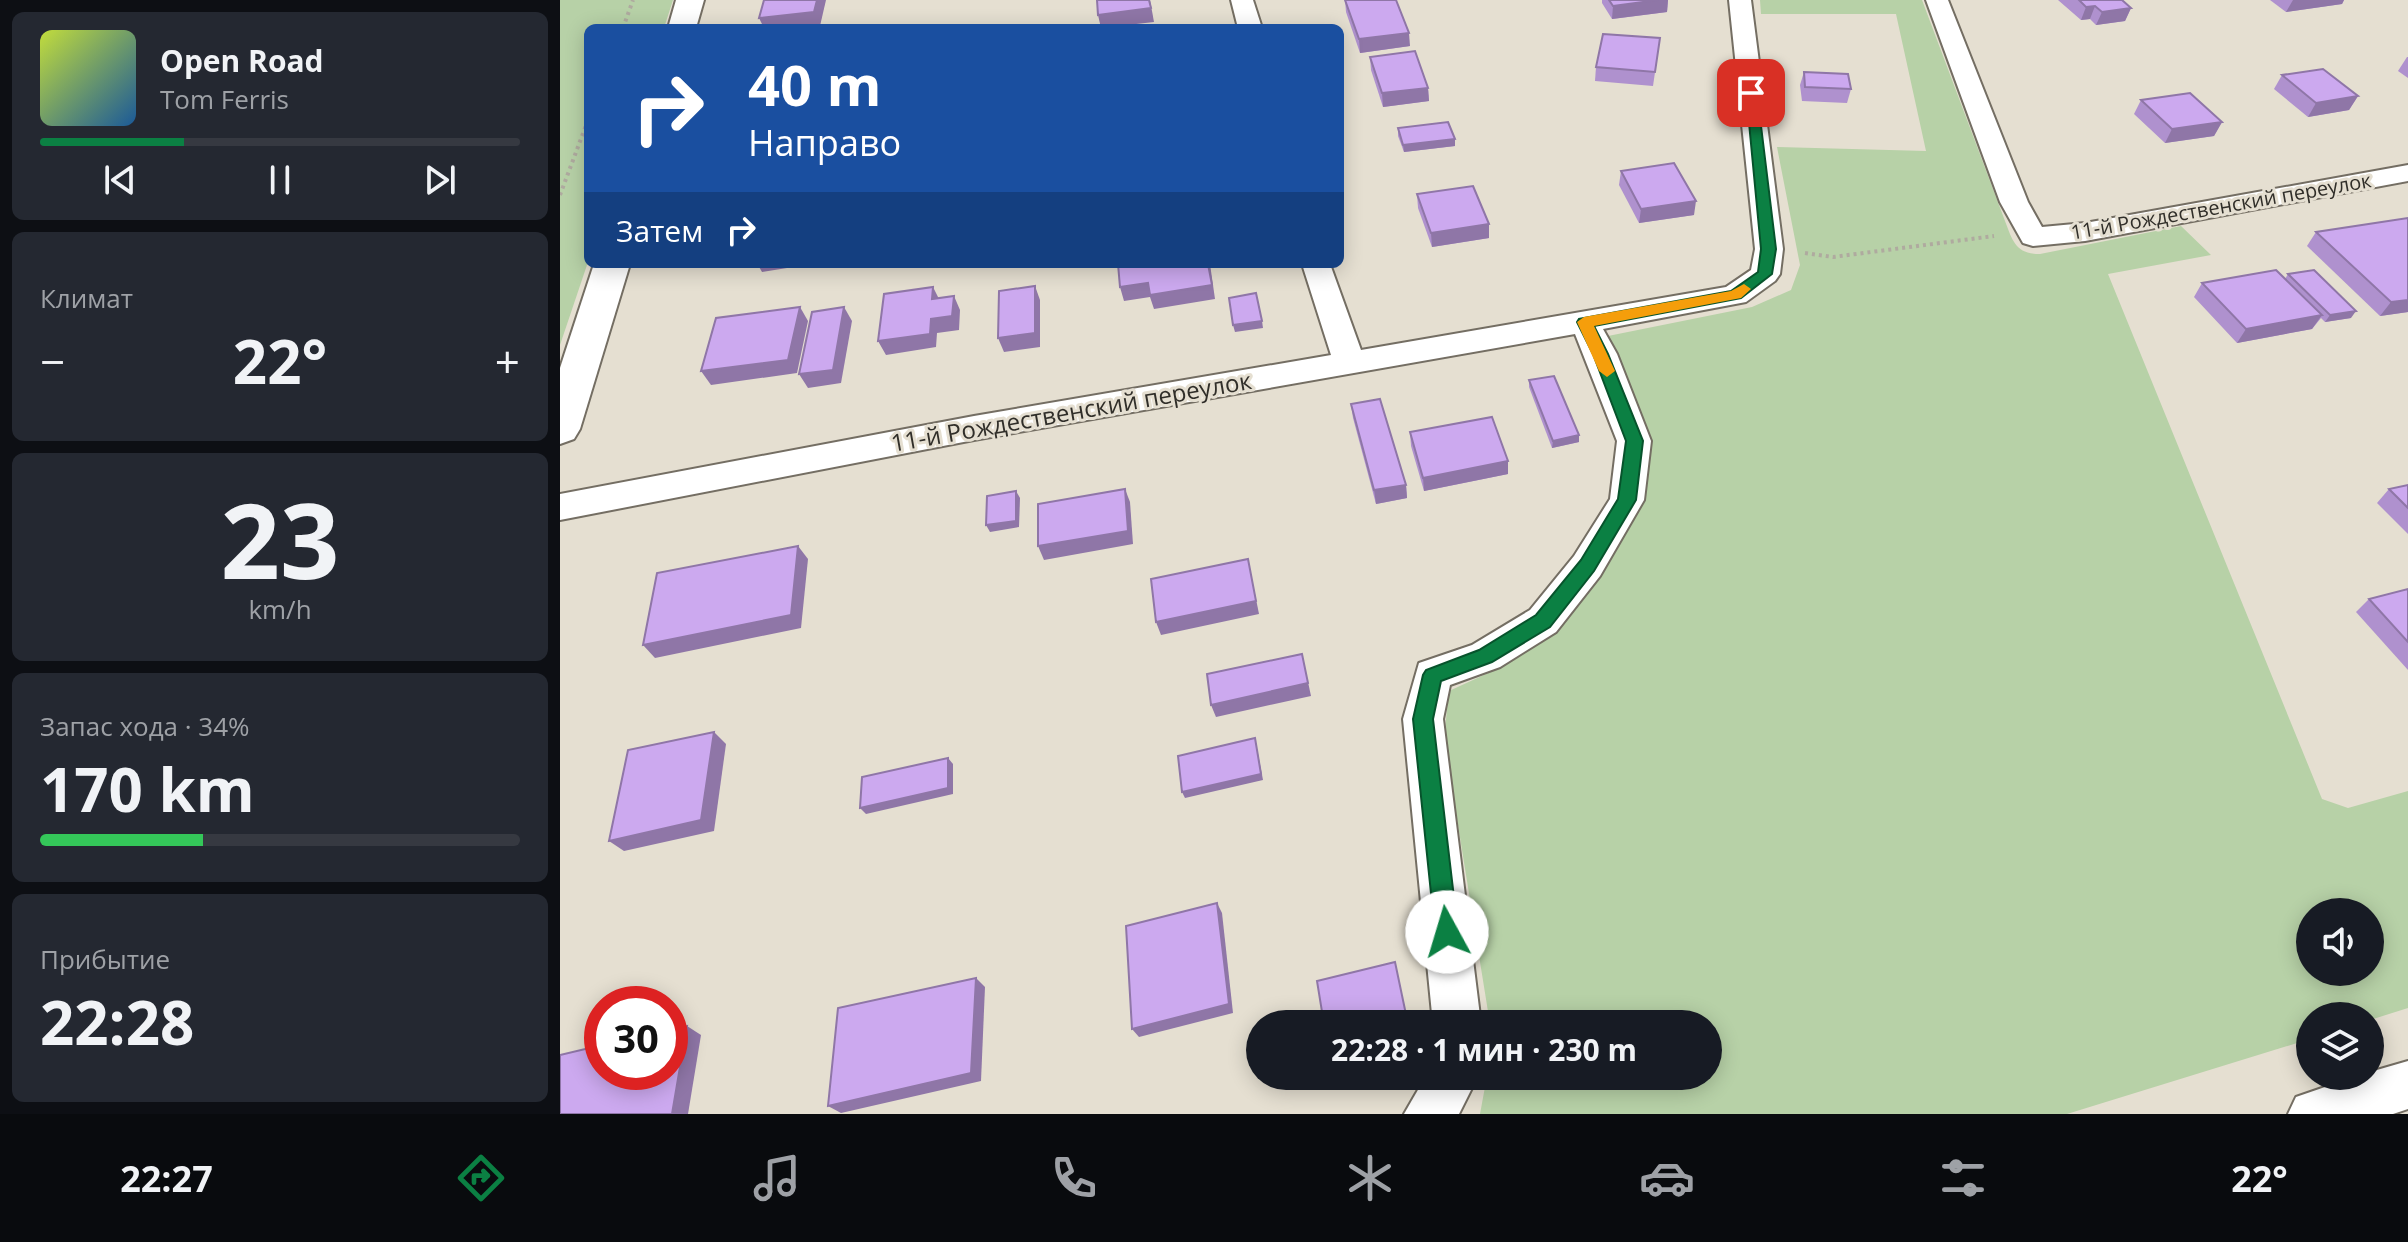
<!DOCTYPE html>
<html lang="ru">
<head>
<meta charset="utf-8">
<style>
	:root { --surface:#171b24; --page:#242831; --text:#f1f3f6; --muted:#9ea1a6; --line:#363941; --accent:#0b8043 }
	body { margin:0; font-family:"Open Sans",sans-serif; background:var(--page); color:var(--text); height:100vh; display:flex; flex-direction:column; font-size:30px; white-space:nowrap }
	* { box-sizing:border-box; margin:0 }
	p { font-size:26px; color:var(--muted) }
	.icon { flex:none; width:44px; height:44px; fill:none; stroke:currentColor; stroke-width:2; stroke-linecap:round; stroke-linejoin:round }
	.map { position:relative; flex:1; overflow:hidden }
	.panel { display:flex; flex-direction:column; gap:12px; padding:12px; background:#0d0f14; width:560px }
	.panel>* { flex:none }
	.hud { position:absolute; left:24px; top:24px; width:760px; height:244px; border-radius:12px; box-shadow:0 4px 20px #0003; background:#1a4fa0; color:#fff; overflow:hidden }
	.controls { position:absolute; left:1736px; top:898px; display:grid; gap:16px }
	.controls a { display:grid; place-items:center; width:88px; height:88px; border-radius:50%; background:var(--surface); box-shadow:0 4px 20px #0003; font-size:40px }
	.speed { position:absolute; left:24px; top:986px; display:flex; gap:16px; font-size:40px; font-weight:700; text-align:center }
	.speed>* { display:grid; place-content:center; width:104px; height:104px; border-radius:50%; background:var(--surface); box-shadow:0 4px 20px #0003; line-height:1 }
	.speed .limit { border:12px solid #d22; background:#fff; color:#111 }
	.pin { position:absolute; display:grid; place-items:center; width:68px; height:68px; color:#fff; margin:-34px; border-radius:16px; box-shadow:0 4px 12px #0006 }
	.me { position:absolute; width:88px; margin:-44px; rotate:354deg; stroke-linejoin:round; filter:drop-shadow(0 0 6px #0008) }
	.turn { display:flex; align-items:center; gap:28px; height:168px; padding:0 32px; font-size:36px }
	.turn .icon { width:104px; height:104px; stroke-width:2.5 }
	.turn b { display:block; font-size:56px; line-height:68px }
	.then { display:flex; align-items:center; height:76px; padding:0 32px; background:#0003; gap:16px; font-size:30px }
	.big { font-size:60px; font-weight:700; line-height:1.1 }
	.panel .card { flex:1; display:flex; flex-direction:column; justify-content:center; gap:12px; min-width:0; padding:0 28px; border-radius:12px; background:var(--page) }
	.panel .dial { align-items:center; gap:0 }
	.dial b { font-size:104px; line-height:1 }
	.song { display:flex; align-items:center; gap:24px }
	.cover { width:96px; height:96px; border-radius:12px; background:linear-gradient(135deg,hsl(70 70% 55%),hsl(210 70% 35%)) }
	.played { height:8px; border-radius:4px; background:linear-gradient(90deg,var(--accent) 30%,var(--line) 30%) }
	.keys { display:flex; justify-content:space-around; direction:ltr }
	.heat { display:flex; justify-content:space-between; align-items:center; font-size:44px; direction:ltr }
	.charge { height:12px; border-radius:6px; background:linear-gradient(90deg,#34c759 34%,var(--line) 0) }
	.trip { position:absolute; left:686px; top:1010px; width:476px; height:80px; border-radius:40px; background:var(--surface); box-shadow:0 4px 20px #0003; font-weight:700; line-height:80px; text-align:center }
	.tabs { display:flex; height:128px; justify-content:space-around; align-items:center; background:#090b0e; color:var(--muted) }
	.tabs .icon { width:56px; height:56px }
	.tabs .on { color:var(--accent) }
	.tabs b { font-size:36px; color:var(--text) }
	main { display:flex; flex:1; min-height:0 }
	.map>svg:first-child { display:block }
	.green { fill:#b7d1a7; fill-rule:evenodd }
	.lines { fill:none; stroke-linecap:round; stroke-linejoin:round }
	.street-casing { stroke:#746e63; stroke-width:4 }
	.secondary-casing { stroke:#746e63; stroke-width:4 }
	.path { stroke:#afaa9f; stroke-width:4; stroke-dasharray:3 4; stroke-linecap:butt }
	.street { fill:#fff; fill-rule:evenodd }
	.secondary { fill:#fff; fill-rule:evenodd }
	.wall { fill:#af91ce }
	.shaded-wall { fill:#8f76a7 }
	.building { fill:#cca9ef; stroke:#8f76a7; stroke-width:2 }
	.route { fill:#0b8043; stroke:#07532c; stroke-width:2 }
	.slow { fill:#f59e0b }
	.labels { text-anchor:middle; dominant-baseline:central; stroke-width:6; stroke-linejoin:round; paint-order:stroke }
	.far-street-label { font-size:20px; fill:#302e29; stroke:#e5dfd1 }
	.street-label { font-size:24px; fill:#302e29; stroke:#e5dfd1 }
</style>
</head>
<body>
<main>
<section class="panel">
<div class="card">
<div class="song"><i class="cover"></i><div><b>Open Road</b><p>Tom Ferris</p></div></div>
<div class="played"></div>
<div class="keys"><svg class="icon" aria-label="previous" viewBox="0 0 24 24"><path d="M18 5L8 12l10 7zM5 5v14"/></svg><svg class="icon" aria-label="pause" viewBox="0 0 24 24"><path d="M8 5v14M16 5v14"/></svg><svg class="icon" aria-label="next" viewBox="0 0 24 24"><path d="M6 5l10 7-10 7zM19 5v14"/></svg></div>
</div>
<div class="card"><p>Климат</p>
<div class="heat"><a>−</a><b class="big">22°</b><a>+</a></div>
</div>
<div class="card dial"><b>23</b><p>km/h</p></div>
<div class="card"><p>Запас хода · 34%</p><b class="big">170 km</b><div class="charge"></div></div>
<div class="card"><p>Прибытие</p><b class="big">22:28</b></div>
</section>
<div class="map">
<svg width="1848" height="1114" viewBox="0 0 1848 1114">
	<rect width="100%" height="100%" fill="#e5dfd1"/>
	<g class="green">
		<polygon points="0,0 113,0 104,28 28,28 28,262 0,345"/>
		<path d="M 1200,0 L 1362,0 L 1445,221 C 1453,242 1456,254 1480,254 L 1621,226 L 1651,255 L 1548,274 L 1762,799 L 1788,808 L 1848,791 L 1848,1008 L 1810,1020 L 1810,1016 L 1750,1016 L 1750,1039 L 1507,1114 L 920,1114 L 927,1076 L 1148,1076 L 1148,1024 L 930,1024 L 884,738 L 889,691 L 937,669 L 997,628 L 1082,491 L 1084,422 L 1048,336 L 1192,307 L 1231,290 L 1240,265 L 1217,147 L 1366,151 L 1336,14 L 1201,14 ZM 1750,912 L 1810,912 L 1810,972 L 1750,972 Z"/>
	</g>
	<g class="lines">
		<defs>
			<g id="street">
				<polygon points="671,0 693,0 702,28 678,28"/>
				<polygon points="1169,0 1191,0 1223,249 1220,274 1215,281 1186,302 1043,329 1057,354 1091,441 1084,500 1040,576 996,632 940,667 890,685 883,719 921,1024 873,1024 843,719 859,663 912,645 970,610 1014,556 1050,499 1057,441 1015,334 414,440 0,520 0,494 414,416 771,355 742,264 770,264 801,350 1166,287 1191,270 1195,249"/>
				<polygon points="1366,0 1388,0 1468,202 1482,227 1525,223 1848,165 1848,181 1525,241 1473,246 1463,243 1440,202"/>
				<polygon points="1848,1061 1848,1109 1833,1114 1728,1114 1736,1097 1797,1076 1810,1076 1810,1072"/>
				<polygon points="866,1076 914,1076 912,1088 899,1114 844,1114"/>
			</g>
			<g id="secondary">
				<polygon points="116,0 144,0 136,28 108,28"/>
				<polygon points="34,264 70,264 20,429 14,439 0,444 0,368"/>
			</g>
		</defs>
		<use href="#street" class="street-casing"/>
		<use href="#secondary" class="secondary-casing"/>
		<g class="path">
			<polyline points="63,28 73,0"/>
			<polyline points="0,195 28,120"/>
			<polyline points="1245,253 1273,257 1434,236"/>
		</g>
		<use href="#street" class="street"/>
		<use href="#secondary" class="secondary"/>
	</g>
	<g class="wall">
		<polygon points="785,0 850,46 800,53 786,12"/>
		<polygon points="1042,0 1108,0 1107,12 1052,19 1042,3"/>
		<polygon points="1498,0 1562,0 1571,8 1565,21 1536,25 1530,19 1521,20"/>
		<polygon points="1710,0 1784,0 1782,4 1726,12"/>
		<polygon points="1100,38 1093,86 1035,81 1036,67"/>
		<polygon points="810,57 868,88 869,101 823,107 811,70"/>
		<polygon points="1847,57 1848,57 1848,78 1838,71"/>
		<polygon points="1244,72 1291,89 1287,103 1242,101 1240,85"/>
		<polygon points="1722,75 1798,96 1789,110 1748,117 1714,89"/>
		<polygon points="1581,100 1662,122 1654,136 1605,143 1574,114"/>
		<polygon points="838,128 895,146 844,152 838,136"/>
		<polygon points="1061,171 1134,215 1079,223 1059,185"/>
		<polygon points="857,194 929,238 872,247 858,208"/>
		<polygon points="1756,232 1848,312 1820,316 1747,246"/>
		<polygon points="1728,274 1791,318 1765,322 1761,318 1752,329 1677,343 1634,297 1642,283 1725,279"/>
		<polygon points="969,380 1019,435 1019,442 992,448 969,387"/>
		<polygon points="791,404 846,485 847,498 816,504 793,418"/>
		<polygon points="850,432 948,461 948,474 864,491 851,446"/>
		<polygon points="1848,485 1848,534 1817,503 1829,489"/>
		<polygon points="1848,589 1848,670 1796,612 1809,599"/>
	</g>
	<g class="shaded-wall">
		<polygon points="257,0 266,0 260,26 239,28 204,28 199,18"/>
		<polygon points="590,0 594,22 541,28 538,15"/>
		<polygon points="1098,0 1108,0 1107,12 1052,19 1053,6"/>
		<polygon points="1733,0 1784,0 1782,4 1726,12"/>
		<polygon points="1535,6 1530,19 1521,20 1526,7"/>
		<polygon points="1571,8 1565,21 1536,25 1542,12"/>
		<polygon points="849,33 850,46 800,53 799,39"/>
		<polygon points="868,88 869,101 823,107 822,93"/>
		<polygon points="1798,96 1789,110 1748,117 1756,103"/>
		<polygon points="1662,122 1654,136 1605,143 1612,129"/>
		<polygon points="895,139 895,146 844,152 843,145"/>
		<polygon points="1136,201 1134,215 1079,223 1081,209"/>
		<polygon points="929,224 929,238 872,247 871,233"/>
		<polygon points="203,264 252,264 202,272 198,265"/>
		<polygon points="650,264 655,299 594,309 590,297 564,301 560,287"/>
		<polygon points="475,286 480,300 480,347 444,352 438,338"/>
		<polygon points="373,287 380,301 372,299"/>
		<polygon points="394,296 400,310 399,330 377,333 376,347 326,355 318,341 371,319"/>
		<polygon points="1848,300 1848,312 1820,316 1831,302"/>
		<polygon points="240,307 248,321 237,373 151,385 141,371"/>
		<polygon points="284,307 292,321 281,383 248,388 239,374"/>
		<polygon points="1796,311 1791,318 1765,322 1770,315"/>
		<polygon points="1762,315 1752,329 1677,343 1686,329"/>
		<polygon points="702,321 703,328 675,332 673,325"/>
		<polygon points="1019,435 1019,442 992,448 993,441"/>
		<polygon points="948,461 948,474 864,491 863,478"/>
		<polygon points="846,485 847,498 816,504 814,490"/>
		<polygon points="565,489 570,502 573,544 484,560 478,546"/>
		<polygon points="456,491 460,498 459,527 430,532 426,525"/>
		<polygon points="238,546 248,559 241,628 95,658 83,645"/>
		<polygon points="688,559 699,614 601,635 596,622"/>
		<polygon points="742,654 751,696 656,717 651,705"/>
		<polygon points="154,732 166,744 154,831 64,851 49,841"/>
		<polygon points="695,738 703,780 625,798 622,792"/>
		<polygon points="388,758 393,764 393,794 306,814 300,808"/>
		<polygon points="657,903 662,913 673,1013 579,1037 572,1029"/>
		<polygon points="416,978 425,987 421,1081 281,1113 268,1106"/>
		<polygon points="127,1026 141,1035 128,1114 112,1114"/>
	</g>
	<g class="building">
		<polygon points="204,0 257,0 254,12 199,18"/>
		<polygon points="537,0 589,0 591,8 538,15"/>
		<polygon points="785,0 836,0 849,33 799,39"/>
		<polygon points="1049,0 1098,0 1053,6"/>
		<polygon points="1519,0 1562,0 1571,8 1542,12 1535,6 1526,7"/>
		<polygon points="1043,34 1100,38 1095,72 1036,67"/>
		<polygon points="855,51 868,88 822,93 810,57"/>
		<polygon points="1763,69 1798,96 1756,103 1722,75"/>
		<polygon points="1244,72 1288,74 1291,89 1245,87"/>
		<polygon points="1630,93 1662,122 1612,129 1581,100"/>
		<polygon points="888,122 895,139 843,145 838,128"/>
		<polygon points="1114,163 1136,201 1081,209 1061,171"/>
		<polygon points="913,186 929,224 871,233 857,194"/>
		<polygon points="1848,218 1848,300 1831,302 1756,232"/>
		<polygon points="558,264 648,264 652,285 590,295 588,283 560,287"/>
		<polygon points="1716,270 1762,315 1686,329 1642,283"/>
		<polygon points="1754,270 1796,311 1770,315 1728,274"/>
		<polygon points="475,286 475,333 438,338 439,291"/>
		<polygon points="373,287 372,299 394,296 392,316 371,319 370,334 318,341 324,294"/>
		<polygon points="696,293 702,321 673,325 669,298"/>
		<polygon points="240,307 228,360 141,371 156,318"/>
		<polygon points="284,307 273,370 239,374 252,312"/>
		<polygon points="994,376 1019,435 993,441 969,380"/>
		<polygon points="820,399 846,485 814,490 791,404"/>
		<polygon points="932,417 948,461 863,478 850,432"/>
		<polygon points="1848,485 1848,508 1829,489"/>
		<polygon points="565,489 568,531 478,546 478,504"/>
		<polygon points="456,491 456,521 426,525 427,496"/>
		<polygon points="238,546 231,615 83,645 97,573"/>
		<polygon points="688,559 696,601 596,622 591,579"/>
		<polygon points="1848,589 1848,642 1809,599"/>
		<polygon points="742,654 748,683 651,705 647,674"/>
		<polygon points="154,732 141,820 49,841 68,750"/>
		<polygon points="695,738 701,774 622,792 618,756"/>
		<polygon points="388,758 388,788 300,808 302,777"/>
		<polygon points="657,903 669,1004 572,1029 566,926"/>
		<polygon points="835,962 848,1024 764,1024 757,981"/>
		<polygon points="416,978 411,1073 268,1106 278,1008"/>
		<polygon points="127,1026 112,1114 0,1114 0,1055 42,1045 42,1072 110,1072 110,1030"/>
	</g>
	<polygon class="route" points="1186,91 1197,93 1216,249 1212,274 1181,298 1034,326 1048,354 1083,441 1076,500 1034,571 990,627 932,662 881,681 873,719 898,932 895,940 887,944 879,940 875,932 853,719 863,675 866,670 919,650 976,615 1021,560 1058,499 1066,441 1033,354 1017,322 1019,319 1171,291 1198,272 1201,249"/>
	<polygon class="slow" points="1184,284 1191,289 1181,298 1034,326 1055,371 1047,377 1039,371 1017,322 1024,317 1171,291"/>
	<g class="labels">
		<g class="far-street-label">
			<text transform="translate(1661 206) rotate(-10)">11-й Рождественский переулок</text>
		</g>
		<g class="street-label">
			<text transform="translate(511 411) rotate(-10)">11-й Рождественский переулок</text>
		</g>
	</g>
</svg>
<div class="controls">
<a><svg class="icon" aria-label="sound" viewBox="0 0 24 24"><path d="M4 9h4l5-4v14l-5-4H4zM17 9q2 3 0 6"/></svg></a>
<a><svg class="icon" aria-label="layers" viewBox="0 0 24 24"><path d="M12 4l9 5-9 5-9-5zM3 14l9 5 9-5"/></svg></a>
</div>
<div class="speed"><div class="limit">30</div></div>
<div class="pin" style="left:1191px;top:93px;background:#d93025"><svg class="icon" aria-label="arrive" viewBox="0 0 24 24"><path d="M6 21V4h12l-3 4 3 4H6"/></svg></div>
<svg class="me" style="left:887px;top:932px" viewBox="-20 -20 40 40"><circle r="19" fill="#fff"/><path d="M0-13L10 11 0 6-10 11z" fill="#0b8043"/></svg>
<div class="trip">22:28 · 1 мин · 230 m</div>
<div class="hud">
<div class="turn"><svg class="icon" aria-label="right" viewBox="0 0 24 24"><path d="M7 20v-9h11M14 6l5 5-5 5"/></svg><div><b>40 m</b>Направо</div></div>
<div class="then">Затем<svg class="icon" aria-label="right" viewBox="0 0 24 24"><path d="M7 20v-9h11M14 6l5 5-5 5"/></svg></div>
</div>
</div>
</main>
<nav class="tabs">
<b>22:27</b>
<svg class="icon on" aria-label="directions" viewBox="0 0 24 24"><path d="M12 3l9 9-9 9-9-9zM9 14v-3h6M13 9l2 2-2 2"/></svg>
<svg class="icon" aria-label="music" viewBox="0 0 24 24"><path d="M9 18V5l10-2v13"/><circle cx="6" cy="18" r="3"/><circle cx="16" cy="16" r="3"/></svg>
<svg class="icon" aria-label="phone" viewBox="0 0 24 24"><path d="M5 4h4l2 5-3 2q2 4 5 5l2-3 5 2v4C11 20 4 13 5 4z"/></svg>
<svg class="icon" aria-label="climate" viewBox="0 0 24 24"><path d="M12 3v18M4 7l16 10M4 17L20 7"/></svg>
<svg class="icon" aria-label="car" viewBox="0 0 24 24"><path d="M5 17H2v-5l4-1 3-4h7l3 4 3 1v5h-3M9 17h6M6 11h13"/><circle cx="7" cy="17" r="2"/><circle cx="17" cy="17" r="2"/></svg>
<svg class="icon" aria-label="filters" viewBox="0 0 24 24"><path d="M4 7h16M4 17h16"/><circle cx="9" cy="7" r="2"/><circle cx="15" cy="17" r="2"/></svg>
<b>22°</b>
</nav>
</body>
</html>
